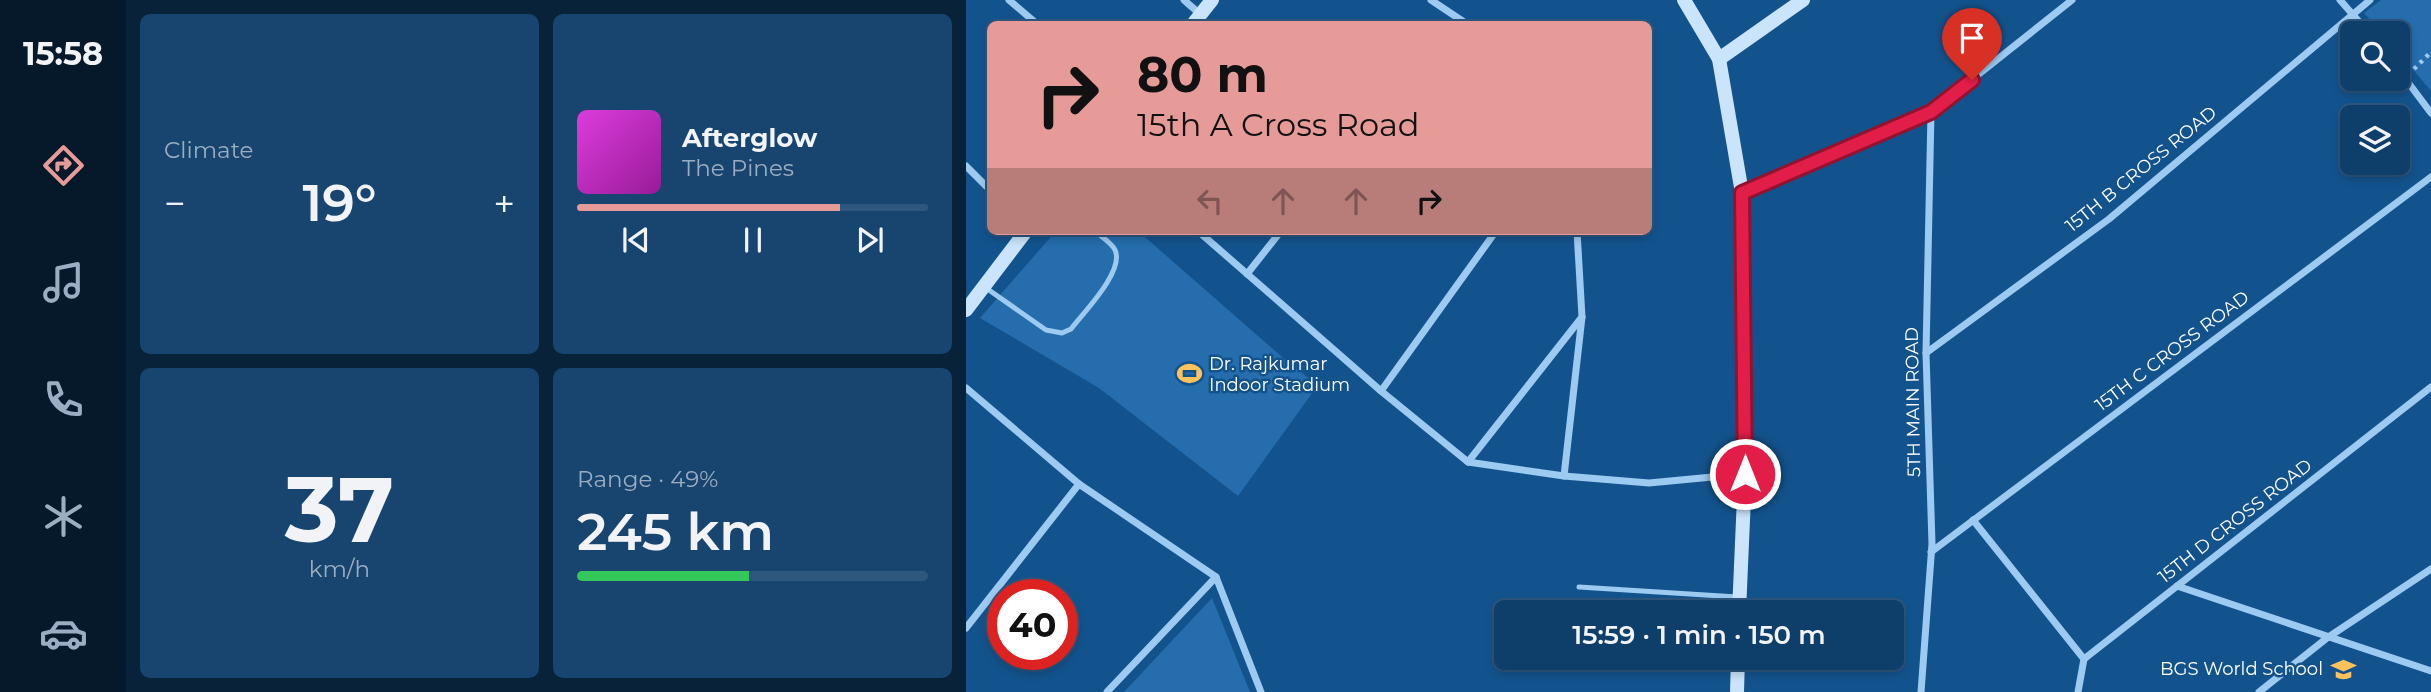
<!DOCTYPE html>
<html lang="en">
<head>
<meta charset="utf-8">
<style>
	:root { --surface:#0e3e6a; --page:#174570; --text:#f1f3f6; --muted:#9baec1; --line:#2e577e; --accent:#e69b98 }
	body { margin:0; font-family:Montserrat,sans-serif; background:var(--page); color:var(--text); height:100vh; display:flex; flex-direction:column; font-size:26px; white-space:nowrap }
	* { box-sizing:border-box; margin:0 }
	p { font-size:23px; color:var(--muted) }
	.icon { flex:none; width:38px; height:38px; fill:none; stroke:currentColor; stroke-width:2; stroke-linecap:round; stroke-linejoin:round }
	.map { position:relative; flex:1; overflow:hidden }
	.sheet { display:flex; flex-direction:column; gap:14px; padding:14px; background:#08223a; width:840px }
	.sheet>* { flex:none }
	.banner { position:absolute; left:21px; top:21px; width:665px; height:214px; border-radius:10px; box-shadow:0 4px 10px #0003,0 0 0 2px var(--line); background:#e69b98; color:#111; overflow:hidden }
	.fabs { position:absolute; left:1374px; top:21px; display:grid; gap:14px }
	.fabs a { display:grid; place-items:center; width:70px; height:70px; border-radius:10px; background:var(--surface); box-shadow:0 4px 10px #0003,0 0 0 2px var(--line); font-size:35px }
	.speed { position:absolute; left:21px; top:579px; display:flex; gap:14px; font-size:35px; font-weight:700; text-align:center }
	.speed>* { display:grid; place-content:center; width:91px; height:91px; border-radius:50%; background:var(--surface); box-shadow:0 4px 10px #0003,0 0 0 2px var(--line); line-height:1 }
	.speed .limit { border:10px solid #d22; background:#fff; color:#111 }
	.pin { position:absolute; display:grid; place-items:center; width:60px; height:60px; color:#fff; margin:-72px -30px; border-radius:50% 50% 50% 0; rotate:-45deg; box-shadow:0 0 7px #0007 }
	.pin .icon { rotate:45deg }
	.me { position:absolute; width:77px; margin:-38px; rotate:0deg; stroke-linejoin:round; filter:drop-shadow(0 0 5px #0008) }
	.turn { display:flex; align-items:center; gap:24px; height:147px; padding:0 35px; font-size:32px }
	.turn .icon { width:91px; height:91px; stroke-width:2.5 }
	.turn b { display:block; font-size:49px; line-height:60px }
	.lanes { display:flex; align-items:center; height:66px; padding:0 35px; background:#0003; justify-content:center; gap:35px; direction:ltr }
	.lanes .off { opacity:.35 }
	.big { font-size:52px; font-weight:600; line-height:1.1 }
	.sheet .tile { flex:1; display:flex; flex-direction:column; justify-content:center; gap:10px; min-width:0; padding:0 24px; border-radius:10px; background:var(--page) }
	.sheet .dial { align-items:center; gap:0 }
	.dial b { font-size:91px; line-height:1 }
	.song { display:flex; align-items:center; gap:21px }
	.cover { width:84px; height:84px; border-radius:10px; background:linear-gradient(135deg,hsl(300 70% 55%),hsl(300 70% 35%)) }
	.played { height:7px; border-radius:4px; background:linear-gradient(90deg,var(--accent) 75%,var(--line) 75%) }
	.keys { display:flex; justify-content:space-around; direction:ltr }
	.heat { display:flex; justify-content:space-between; align-items:center; font-size:38px; direction:ltr }
	.charge { height:10px; border-radius:5px; background:linear-gradient(90deg,#34c759 49%,var(--line) 0) }
	.sheet .tiles { flex:1; display:grid; gap:14px; grid-template-columns:repeat(2,1fr) }
	.trip { position:absolute; left:528px; top:600px; width:410px; height:70px; border-radius:10px; background:var(--surface); box-shadow:0 4px 10px #0003,0 0 0 2px var(--line); font-weight:600; line-height:70px; text-align:center }
	main { display:flex; flex:1; min-height:0 }
	.dock { display:flex; flex-direction:column; width:126px; justify-content:space-around; align-items:center; background:#06192a; color:var(--muted) }
	.dock .icon { width:49px; height:49px }
	.dock .current { color:var(--accent) }
	.dock b { font-size:32px; color:var(--text) }
	.map>svg:first-child { display:block }
	.green { fill:#256dac }
	.lines { fill:none; stroke-linecap:round; stroke-linejoin:round }
	.path { stroke:#9ccaf1; stroke-width:4.5; stroke-dasharray:3.5 5; stroke-linecap:butt }
	.lane { stroke:#9ccaf1; stroke-width:5 }
	.street { stroke:#9ccaf1; stroke-width:7 }
	.secondary { stroke:#cae4fc; stroke-width:14 }
	.route-casing { stroke:#92132f; stroke-width:18 }
	.route { stroke:#e11d48; stroke-width:12 }
	.labels { text-anchor:middle; dominant-baseline:central; stroke-width:5; stroke-linejoin:round; paint-order:stroke }
	.street-label { font-size:18px; fill:#fff; stroke:#13538d }
	.poi-label { font-size:18px; fill:#fff; stroke:#13538d; text-anchor:start }
</style>
</head>
<body>
<main>
<nav class="dock">
<b>15:58</b>
<svg class="icon current" aria-label="directions" viewBox="0 0 24 24"><path d="M12 3l9 9-9 9-9-9zM9 14v-3h6M13 9l2 2-2 2"/></svg>
<svg class="icon" aria-label="music" viewBox="0 0 24 24"><path d="M9 18V5l10-2v13"/><circle cx="6" cy="18" r="3"/><circle cx="16" cy="16" r="3"/></svg>
<svg class="icon" aria-label="phone" viewBox="0 0 24 24"><path d="M5 4h4l2 5-3 2q2 4 5 5l2-3 5 2v4C11 20 4 13 5 4z"/></svg>
<svg class="icon" aria-label="climate" viewBox="0 0 24 24"><path d="M12 3v18M4 7l16 10M4 17L20 7"/></svg>
<svg class="icon" aria-label="car" viewBox="0 0 24 24"><path d="M5 17H2v-5l4-1 3-4h7l3 4 3 1v5h-3M9 17h6M6 11h13"/><circle cx="7" cy="17" r="2"/><circle cx="17" cy="17" r="2"/></svg>
</nav>
<section class="sheet">
<div class="tiles">
<div class="tile"><p>Climate</p>
<div class="heat"><a>−</a><b class="big">19°</b><a>+</a></div>
</div>
<div class="tile">
<div class="song"><i class="cover"></i><div><b>Afterglow</b><p>The Pines</p></div></div>
<div class="played"></div>
<div class="keys"><svg class="icon" aria-label="previous" viewBox="0 0 24 24"><path d="M18 5L8 12l10 7zM5 5v14"/></svg><svg class="icon" aria-label="pause" viewBox="0 0 24 24"><path d="M8 5v14M16 5v14"/></svg><svg class="icon" aria-label="next" viewBox="0 0 24 24"><path d="M6 5l10 7-10 7zM19 5v14"/></svg></div>
</div>
<div class="tile dial"><b>37</b><p>km/h</p></div>
<div class="tile"><p>Range · 49%</p><b class="big">245 km</b><div class="charge"></div></div>
</div>
</section>
<div class="map">
<svg width="1465" height="692" viewBox="0 0 1465 692">
	<rect width="100%" height="100%" fill="#13538d"/>
	<g class="green">
		<polygon points="1415,0 1465,0 1465,91 1432,52 1432,33 1416,33 1398,13"/>
		<polygon points="90,231 172,231 323,363 352,385 272,496 133,388 14,318"/>
		<polygon points="246,598 284,692 158,692"/>
	</g>
	<g class="lines">
		<polyline class="path" points="1448,69 1465,52"/>
		<g class="lane">
			<path d="M 20,288 L 80,330 L 96,333 L 105,329 C 117,313 159,271 149,250 C 145,242 135,237 129,231"/>
			<polyline points="613,587 771,597"/>
		</g>
		<g class="street">
			<polyline points="43,0 71,24"/>
			<polyline points="218,0 234,14"/>
			<polyline points="465,0 501,24"/>
			<polyline points="1374,0 1403,33"/>
			<polyline points="1432,69 1465,113"/>
			<polyline points="0,166 24,190"/>
			<polyline points="776,193 965,112 1106,0"/>
			<polyline points="232,231 415,391 502,462 598,476 683,483 778,474"/>
			<polyline points="281,274 315,231"/>
			<polyline points="960,353 1143,219 1404,0"/>
			<polyline points="0,388 113,484 250,577 295,692"/>
			<polyline points="415,391 530,231"/>
			<polyline points="502,462 616,317"/>
			<polyline points="598,476 616,317 611,231"/>
			<polyline points="1007,520 1118,659"/>
			<polyline points="965,552 1465,177"/>
			<polyline points="1211,586 1465,671"/>
			<polyline points="0,628 113,484"/>
			<polyline points="141,692 250,577"/>
			<polyline points="955,692 966,544 960,353 965,112"/>
			<polyline points="1112,692 1118,659 1465,387"/>
			<polyline points="1293,692 1361,638 1465,569"/>
		</g>
		<g class="secondary">
			<polyline points="718,0 753,59 776,193 779,474 773,612"/>
			<polyline points="227,24 246,0"/>
			<polyline points="753,59 837,0"/>
			<polyline points="0,310 60,231"/>
			<polyline points="771,692 772,658"/>
		</g>
	</g>
	<g class="lines">
		<defs>
			<polyline id="route" points="779,474 776,193 965,112 1006,80"/>
		</defs>
		<use href="#route" class="route-casing"/>
		<use href="#route" class="route"/>
	</g>
	<defs>
		<symbol id="stadium-bare" viewBox="-9 -9 18 18"><path d="M0-5a6.5 5 0 1 0 0 10a6.5 5 0 1 0 0-10ZM-3.5-1.8h7v3.6h-7Z" fill="#ffc15c" stroke="#13538d" stroke-width="2.5" paint-order="stroke"/></symbol>
		<symbol id="school-bare" viewBox="-9 -9 18 18"><path d="M0-5L7-2L0 1L-7-2ZM-4 1L0 2.5L4 1V4Q0 6-4 4Z" fill="#ffc15c" stroke="#13538d" stroke-width="2.5" paint-order="stroke"/></symbol>
	</defs>
	<g fill-rule="evenodd">
		<use href="#stadium-bare" x="206" y="356" width="35" height="35"/>
		<use href="#school-bare" x="1360" y="652" width="35" height="35"/>
	</g>
	<g class="labels">
		<g class="street-label">
			<text transform="translate(1175 169) rotate(-39)">15TH B CROSS ROAD</text>
			<text transform="translate(1206 351) rotate(-37)">15TH C CROSS ROAD</text>
			<text transform="translate(947 402) rotate(-91)">5TH MAIN ROAD</text>
			<text transform="translate(1269 521) rotate(-38)">15TH D CROSS ROAD</text>
		</g>
		<g class="poi-label">
			<text x="243" y="364">Dr. Rajkumar<tspan x="243" dy="21">Indoor Stadium</tspan></text>
			<text x="1357" y="669" text-anchor="end">BGS World School</text>
		</g>
	</g>
</svg>
<div class="fabs">
<a><svg class="icon" aria-label="search" viewBox="0 0 24 24"><circle cx="10" cy="10" r="6"/><path d="M15 15l6 6"/></svg></a>
<a><svg class="icon" aria-label="layers" viewBox="0 0 24 24"><path d="M12 4l9 5-9 5-9-5zM3 14l9 5 9-5"/></svg></a>
</div>
<div class="speed"><div class="limit">40</div></div>
<div class="pin" style="left:1006px;top:80px;background:#d93025"><svg class="icon" aria-label="arrive" viewBox="0 0 24 24"><path d="M6 21V4h12l-3 4 3 4H6"/></svg></div>
<svg class="me" style="left:779px;top:474px" viewBox="-20 -20 40 40"><circle r="17" fill="#e11d48" stroke="#fff" stroke-width="3"/><path d="M0-11L8 9 0 5-8 9z" fill="#fff"/></svg>
<div class="trip">15:59 · 1 min · 150 m</div>
<div class="banner">
<div class="turn"><svg class="icon" aria-label="right" viewBox="0 0 24 24"><path d="M7 20v-9h11M14 6l5 5-5 5"/></svg><div><b>80 m</b>15th A Cross Road</div></div>
<div class="lanes"><svg class="icon off" aria-label="left" viewBox="0 0 24 24"><path d="M17 20v-9H6M10 6l-5 5 5 5"/></svg><svg class="icon off" aria-label="ahead" viewBox="0 0 24 24"><path d="M12 20V5M6 11l6-6 6 6"/></svg><svg class="icon off" aria-label="ahead" viewBox="0 0 24 24"><path d="M12 20V5M6 11l6-6 6 6"/></svg><svg class="icon" aria-label="right" viewBox="0 0 24 24"><path d="M7 20v-9h11M14 6l5 5-5 5"/></svg></div>
</div>
</div>
</main>
</body>
</html>
